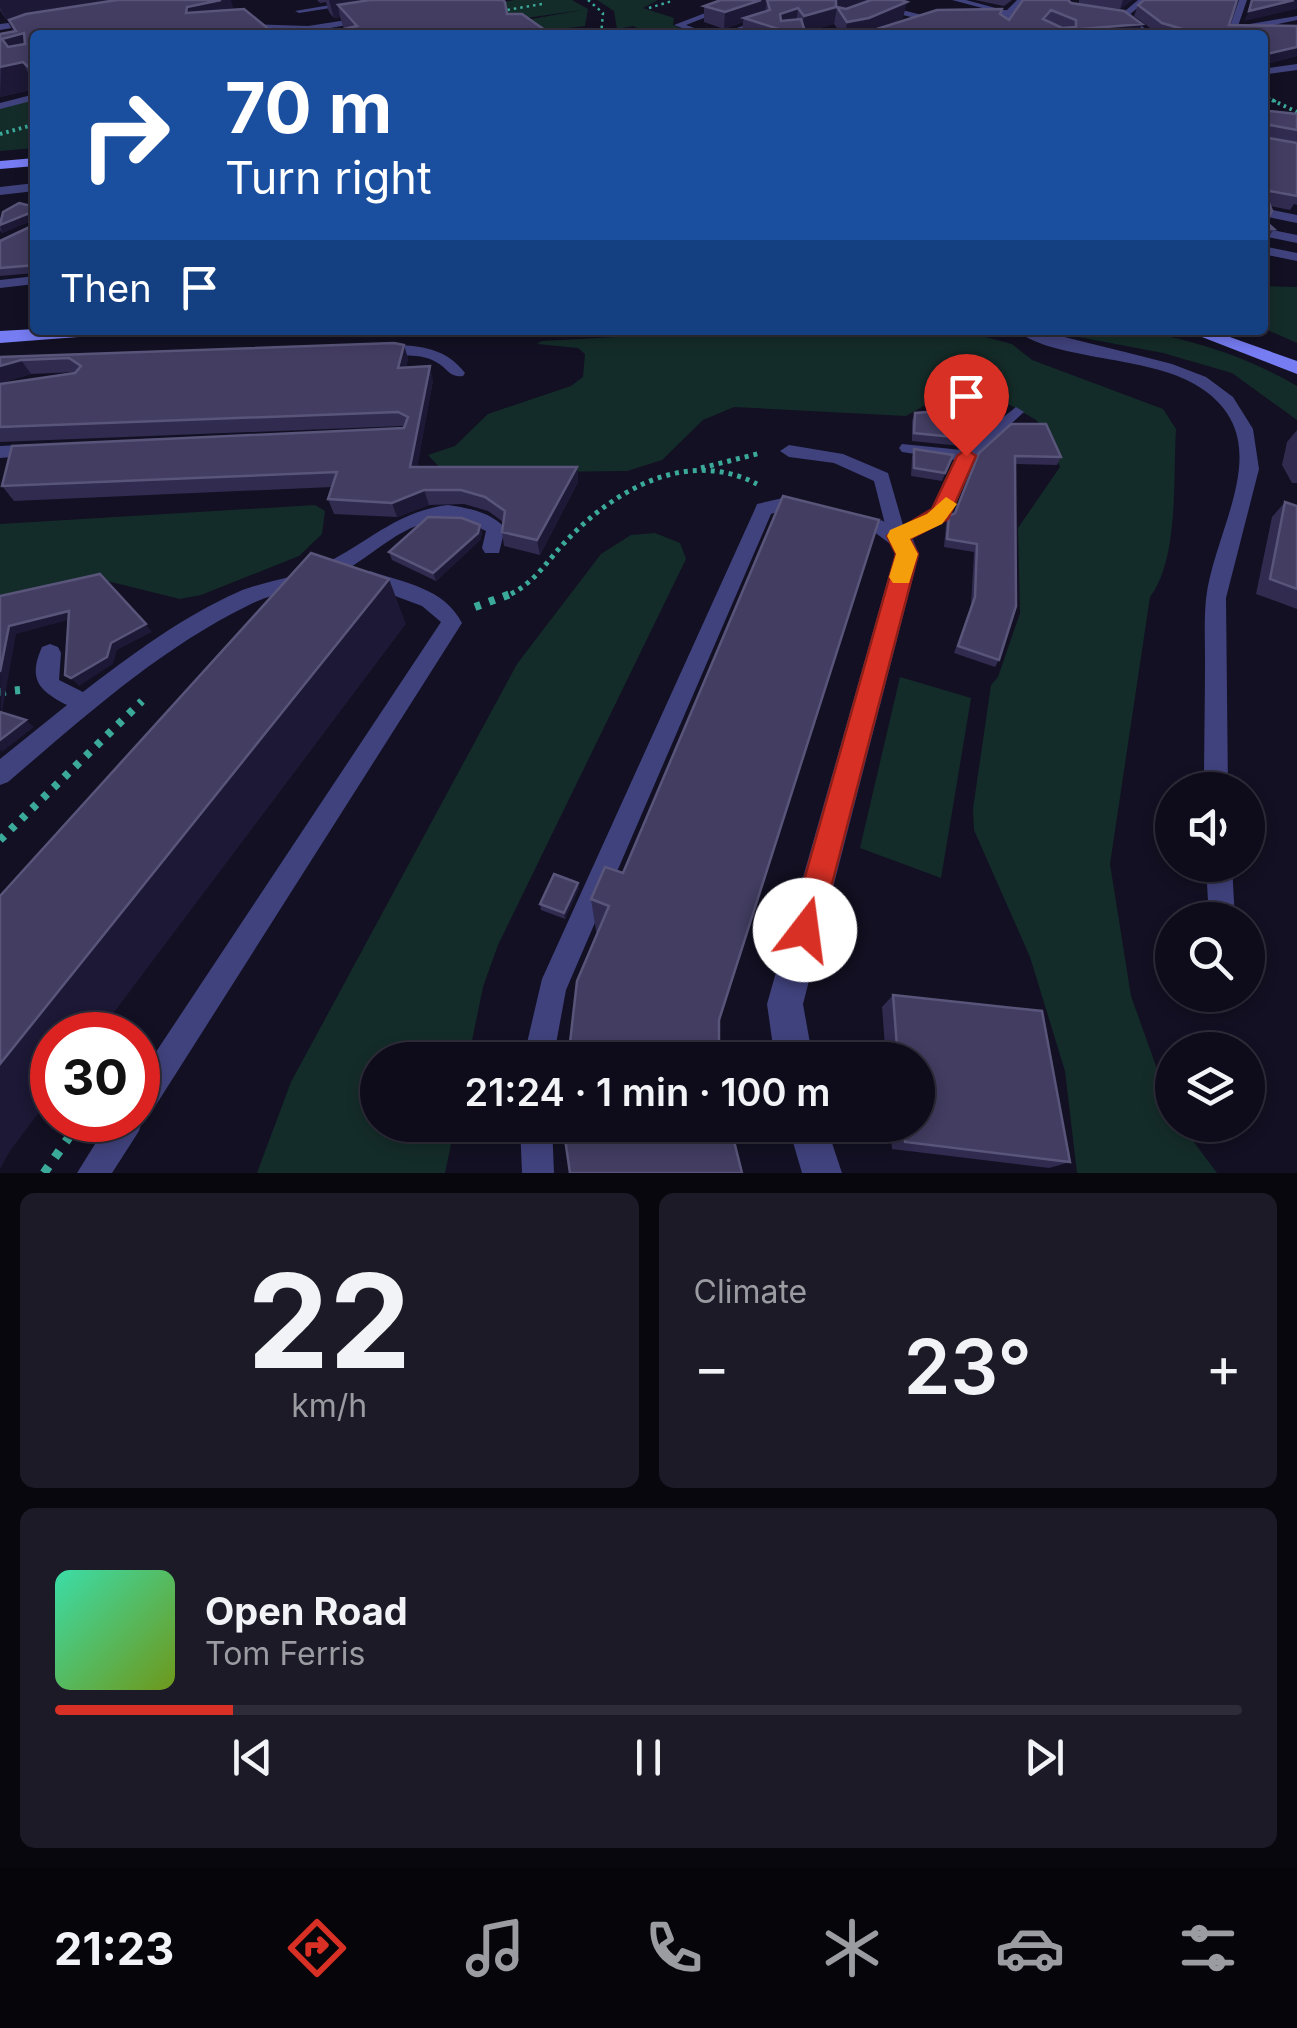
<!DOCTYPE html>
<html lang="en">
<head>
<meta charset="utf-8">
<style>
	:root { --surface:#0e0c1a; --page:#1c1a27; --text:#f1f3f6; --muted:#9b9ba2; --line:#2e2c39; --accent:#d93025 }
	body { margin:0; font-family:Inter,sans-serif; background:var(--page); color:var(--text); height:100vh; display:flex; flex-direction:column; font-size:38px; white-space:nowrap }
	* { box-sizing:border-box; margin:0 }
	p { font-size:32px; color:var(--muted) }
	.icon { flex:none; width:55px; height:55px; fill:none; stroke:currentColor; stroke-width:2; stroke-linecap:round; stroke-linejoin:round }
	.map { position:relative; height:1173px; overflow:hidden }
	.panel { display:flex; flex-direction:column; gap:20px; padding:20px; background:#08070e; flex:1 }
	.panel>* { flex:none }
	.top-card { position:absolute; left:30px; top:30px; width:1238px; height:305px; border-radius:10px; box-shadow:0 5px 15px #0003,0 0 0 2px var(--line); background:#1a4fa0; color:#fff; overflow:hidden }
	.buttons { position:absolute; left:1155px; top:772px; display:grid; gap:20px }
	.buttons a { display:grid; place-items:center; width:110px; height:110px; border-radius:50%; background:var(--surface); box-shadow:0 5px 15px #0003,0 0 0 2px var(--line); font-size:50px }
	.speed { position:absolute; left:30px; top:1012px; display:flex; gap:20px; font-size:50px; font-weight:700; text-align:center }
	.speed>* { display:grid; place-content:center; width:130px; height:130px; border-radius:50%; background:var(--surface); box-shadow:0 5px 15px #0003,0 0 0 2px var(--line); line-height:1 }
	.speed .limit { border:15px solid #d22; background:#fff; color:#111 }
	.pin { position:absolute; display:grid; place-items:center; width:85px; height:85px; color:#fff; margin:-102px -42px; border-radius:50% 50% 50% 0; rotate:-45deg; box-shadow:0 0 10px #0007 }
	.pin .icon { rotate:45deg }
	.me { position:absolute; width:110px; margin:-55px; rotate:15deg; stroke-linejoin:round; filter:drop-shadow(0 0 8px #0008) }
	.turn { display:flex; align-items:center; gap:35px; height:210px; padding:0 30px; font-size:45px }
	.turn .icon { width:130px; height:130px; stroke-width:2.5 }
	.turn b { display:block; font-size:70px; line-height:85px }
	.then { display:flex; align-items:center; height:95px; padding:0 30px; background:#0003; gap:20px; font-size:38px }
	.big { font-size:75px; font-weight:600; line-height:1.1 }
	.panel .card { flex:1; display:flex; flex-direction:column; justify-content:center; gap:15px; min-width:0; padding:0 35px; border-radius:15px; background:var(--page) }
	.panel .dial { align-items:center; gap:0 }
	.dial b { font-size:130px; line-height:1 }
	.song { display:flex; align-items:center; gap:30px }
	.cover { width:120px; height:120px; border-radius:15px; background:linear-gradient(135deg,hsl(160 70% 55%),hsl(80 70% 35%)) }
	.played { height:10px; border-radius:5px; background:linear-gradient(90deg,var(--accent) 15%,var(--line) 15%) }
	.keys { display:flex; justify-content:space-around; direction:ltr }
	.heat { display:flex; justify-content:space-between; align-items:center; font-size:55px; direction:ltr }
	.panel .tiles { flex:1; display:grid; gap:20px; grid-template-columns:1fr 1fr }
	.card:last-child { grid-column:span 2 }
	.trip { position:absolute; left:360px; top:1042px; width:575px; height:100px; border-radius:50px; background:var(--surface); box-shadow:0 5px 15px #0003,0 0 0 2px var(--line); font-weight:600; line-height:100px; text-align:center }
	.menu { display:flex; height:160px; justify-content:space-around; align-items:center; background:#06050a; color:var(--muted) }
	.menu .icon { width:70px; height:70px }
	.menu .selected { color:var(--accent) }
	.menu b { font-size:45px; color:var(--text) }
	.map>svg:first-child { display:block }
	.green { fill:#142c29 }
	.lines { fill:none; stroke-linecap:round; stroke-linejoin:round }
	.path-far4 { stroke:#3baa9b; stroke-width:2.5; stroke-dasharray:2.5 4; stroke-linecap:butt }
	.path-far3 { stroke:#3baa9b; stroke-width:4; stroke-dasharray:2.5 4; stroke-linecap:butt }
	.path-far2 { stroke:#3baa9b; stroke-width:5; stroke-dasharray:4 5; stroke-linecap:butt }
	.path-far1 { stroke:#3baa9b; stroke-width:8; stroke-dasharray:6 9; stroke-linecap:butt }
	.path { stroke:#3baa9b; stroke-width:9; stroke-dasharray:8 11; stroke-linecap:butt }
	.lane { fill:#40427d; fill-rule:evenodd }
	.street { fill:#40427d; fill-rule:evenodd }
	.secondary { fill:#767cf1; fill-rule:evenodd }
	.wall { fill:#302b4f }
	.shaded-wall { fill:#1c1835 }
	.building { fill:#423d61; stroke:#59557a; stroke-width:2.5; fill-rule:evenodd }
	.route { fill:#d93025; stroke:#8d1f18; stroke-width:2.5 }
	.slow { fill:#f59e0b }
</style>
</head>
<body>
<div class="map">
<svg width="1297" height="1173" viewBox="0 0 1297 1173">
	<rect width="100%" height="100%" fill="#121022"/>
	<g class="green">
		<polygon points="515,0 572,0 588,9 585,26 558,29 598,29 538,35 557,29 538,33 521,21 582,10 497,22 475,7"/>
		<polygon points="597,0 658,0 643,8 674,18 673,25 696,35 646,35 649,33 633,26 617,29 614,11"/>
		<polygon points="35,99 35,148 0,151 0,107"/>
		<polygon points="1263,286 1297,287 1297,343 1263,328"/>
		<path d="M 746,330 L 959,330 L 1012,344 L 1032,360 L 1163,409 L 1176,429 C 1173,477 1179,559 1150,597 L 1110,864 L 1131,996 L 1172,1111 L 1172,1125 L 1181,1125 L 1217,1173 L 1077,1173 L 1065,1071 L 1030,957 L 974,830 L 973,809 L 991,685 L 998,677 L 1020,613 L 1018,528 L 1060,467 L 1047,432 L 1036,420 L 990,393 L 957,387 L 906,416 L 734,407 L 703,420 L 662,460 L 627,471 L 445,473 L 428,455 L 455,446 L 488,414 L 571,386 L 583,377 L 585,354 L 578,348 L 537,344 L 542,341 Z"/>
		<path d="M 1047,331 C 1130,319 1225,344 1297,386 L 1297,420 L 1232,373 L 1163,353 Z"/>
		<polygon points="315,505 325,511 322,534 299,556 201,595 180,599 99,579 0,601 0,524"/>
		<polygon points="655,533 680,543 686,559 498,945 483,987 468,1060 378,1060 378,1125 455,1125 445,1173 257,1173 291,1082 517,664 601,554 631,535"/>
		<polygon points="900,677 971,698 941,878 860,848"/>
	</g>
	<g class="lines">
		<g class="path-far4">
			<polyline points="588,0 603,13 601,35"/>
			<polyline points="649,8 672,1"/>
			<polyline points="501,11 542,4"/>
			<polyline points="1262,95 1277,102"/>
		</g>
		<g class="path-far3">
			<polyline points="1272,100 1297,112"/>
			<polyline points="0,134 29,126"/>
		</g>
		<g class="path-far2">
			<polyline points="701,468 761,453"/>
			<path d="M 511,594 C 536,581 547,561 566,541 C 615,489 688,448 757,484"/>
		</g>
		<g class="path-far1">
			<polyline points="475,607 516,592"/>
			<polyline points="0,692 20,690"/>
			<polyline points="0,840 142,701"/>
		</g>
		<polyline class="path" points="44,1173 81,1120"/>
		<g class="lane">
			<polygon points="360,0 381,0 299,13 295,11"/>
			<polygon points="739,0 750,0 686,25 714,35 701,35 674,25"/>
			<polygon points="952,0 966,0 1014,13 1005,27 1001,24 1005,14"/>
			<polygon points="1138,0 1147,0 1128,16 1154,35 1144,35 1119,16"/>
			<polygon points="1239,0 1247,0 1238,26 1297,16 1297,20 1227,35"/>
			<polygon points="878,4 922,15 923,17 919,19 875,8"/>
			<polygon points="366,17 369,21 292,35 298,30 250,30 197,35 250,24 308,26"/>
			<polygon points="764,18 767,23 731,35 718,35"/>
			<polygon points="41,19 41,23 0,30 0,24"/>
			<polygon points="1297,64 1297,70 1262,75 1262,69"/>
			<polygon points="35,94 35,100 0,109 0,103"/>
			<polygon points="35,183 35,191 0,195 0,187"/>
			<polygon points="1262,208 1297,215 1297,223 1262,216"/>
			<polygon points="1262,228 1297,235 1297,243 1262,236"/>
			<polygon points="1262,246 1297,253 1297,261 1262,254"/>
			<polygon points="35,276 35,284 0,288 0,280"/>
			<path d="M 1015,330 L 1036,330 L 1129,353 L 1172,364 L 1206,377 L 1233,397 L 1253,429 L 1259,469 L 1226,598 L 1228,790 L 1204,790 C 1204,747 1205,704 1205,660 C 1205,640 1204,619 1206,599 C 1214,526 1283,437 1196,385 C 1146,355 1055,361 1015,330 Z"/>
			<path d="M 392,345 C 421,345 447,349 465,373 L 463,376 C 449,378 448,368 436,362 C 417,350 391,361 374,350 L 377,347 Z"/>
			<polygon points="1016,407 1024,412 973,459 948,519 897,543 888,536 874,481 834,463 789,457 780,451 789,445 843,454 888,473 903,525 934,510 955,460 902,452 899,448 902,444 962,450"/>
			<polygon points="38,444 44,446 47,450 44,454 0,458 0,446"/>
			<polygon points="783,498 810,504 812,509 803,515 783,510 771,514 566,990 553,1060 523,1060 542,979 755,509 757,504"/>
			<path d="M 448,505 C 468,508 491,512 505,528 L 499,553 L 485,553 L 482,548 L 486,531 C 421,498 389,547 336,576 C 308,590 276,591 249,605 C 159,649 84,717 8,782 L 0,785 L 0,759 L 67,705 C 38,690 28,679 42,647 L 50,644 L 58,647 L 61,653 L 59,680 L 83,692 C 131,655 182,617 238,592 C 263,581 293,579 318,567 C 364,546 396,511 448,505 Z"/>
			<path d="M 370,571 C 405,583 444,588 462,623 L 149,1116 L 143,1118 L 139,1131 L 112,1173 L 77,1173 L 110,1120 L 138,1120 L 138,1079 L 441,622 L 422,606 L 363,584 L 360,579 Z"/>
			<polygon points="1206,865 1232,865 1235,920 1209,920"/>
			<polygon points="520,1125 552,1125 554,1173 522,1173"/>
		</g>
		<g class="street">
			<polygon points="1017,0 1027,0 1010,16 962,13 1007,10"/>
			<polygon points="881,520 911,535 919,554 803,1004 813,1060 775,1060 767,1004 895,554 893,546 869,528"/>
			<polygon points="788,1125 826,1125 842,1173 802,1173"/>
		</g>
		<g class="secondary">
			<polygon points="35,158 35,166 0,169 0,161"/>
			<polygon points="35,329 35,330 100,330 91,336 0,343 0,331"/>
			<polygon points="1184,330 1210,330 1297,361 1297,374"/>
		</g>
	</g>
	<g class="wall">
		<polygon points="0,0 35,35 35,89 0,97 0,34 13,31 7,19 6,19 0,10"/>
		<polygon points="317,0 503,0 344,29 340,17 334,18 329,12 326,2 320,3"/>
		<polygon points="721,0 867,0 867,2 903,18 887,26 1000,14 1009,20 1071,3 1142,24 1137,35 879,35 880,29 865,35 842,35 834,24 836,16 834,24 805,32 806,35 742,35 743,22 724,29 704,22 704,6"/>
		<polygon points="975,0 1012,0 1004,6"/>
		<polygon points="1079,0 1132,0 1120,9 1079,4"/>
		<polygon points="1138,5 1229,25 1297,26 1297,56 1262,65 1262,35 1162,35 1157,33 1134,16"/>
		<polygon points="1262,105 1269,111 1297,114 1297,205 1294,204 1290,210 1270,206 1266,222 1274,229 1262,248"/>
		<polygon points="35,207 35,273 0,276 0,241 34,225 33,220 2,233 0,230 0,218"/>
		<polygon points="404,345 408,359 406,367 433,380 417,467 577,467 578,482 540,555 504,546 502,532 503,522 488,511 464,504 429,505 397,517 334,514 328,499 332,487 14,501 2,486 404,428 402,426 0,442 0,384 76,372 31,374 0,383 0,357"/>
		<polygon points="999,410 996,418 961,446 912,441 912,421 915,413"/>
		<polygon points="1297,430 1297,483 1292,483 1282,465 1287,442"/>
		<polygon points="914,449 953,455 942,481 911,476 912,457"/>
		<polygon points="979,453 1061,457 1057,465 1015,464 999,660 995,667 954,653 971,605 974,552 944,547 946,524 949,516 955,513"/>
		<polygon points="1285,502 1297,506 1297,609 1256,594 1272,517"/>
		<polygon points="480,525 482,533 480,540 436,581 392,560 389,552"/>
		<polygon points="865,566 719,1023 596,931 591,899 623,873"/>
		<polygon points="579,888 565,919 541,910 540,904"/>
		<polygon points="893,995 1070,1162 1049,1168 892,1149 890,1125 918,1125 918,1060 886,1060 882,1007"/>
	</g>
	<g class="shaded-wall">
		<polygon points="0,0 191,0 9,20 16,33 14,33 0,8"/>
		<polygon points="215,0 231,0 238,23 186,13 187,7"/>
		<polygon points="329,0 457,0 338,5 340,17 334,18"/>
		<polygon points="761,0 767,0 765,14 744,18 743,22 724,29 725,12"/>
		<polygon points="836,0 867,0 866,4 841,13 837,7 834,24 802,33 804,16"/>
		<polygon points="1123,0 1132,0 1120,9"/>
		<polygon points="1297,0 1297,9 1244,21 1249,11"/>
		<polygon points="907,2 903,18 866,35 845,35 847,22"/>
		<polygon points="798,8 796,24 782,30 780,14"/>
		<polygon points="1142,24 1138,35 1034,35 1044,32"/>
		<polygon points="24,33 23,63 35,86 35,89 0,97 2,39"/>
		<polygon points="1297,47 1297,56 1262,65 1267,54"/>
		<polygon points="32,212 35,220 2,233 0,225"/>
		<polygon points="404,345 408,359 402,382 398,368"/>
		<polygon points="21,360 31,374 0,383 0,366"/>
		<polygon points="430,366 433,380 415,481 410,467"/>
		<polygon points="999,410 996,418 961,446 964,438"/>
		<polygon points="577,467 578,482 540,555 537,540"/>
		<polygon points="424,490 429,505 397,517 392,503"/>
		<polygon points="480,525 482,533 480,540 436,581 433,573"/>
		<polygon points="389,579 406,624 97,1035 52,1035 52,1095 10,1151 0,1169 0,1064"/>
		<polygon points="69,611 76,618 16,634 1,718 0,672 9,626"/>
		<polygon points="146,624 152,632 117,650 113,664 79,686 71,678 111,643"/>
		<polygon points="26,720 34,727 2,752 0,750 0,740"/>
		<polygon points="578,883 579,888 565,919 564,913"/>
	</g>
	<g class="building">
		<path d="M 117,0 L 221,0 L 187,7 L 186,13 L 244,9 L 276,35 L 35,35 L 35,73 L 23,62 L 0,67 L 0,34 L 16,31 L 9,20 L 26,14 ZM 24,33 L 25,44 L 8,47 L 2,39 Z"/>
		<polygon points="370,0 503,0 505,2 507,14 522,14 552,35 318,35 357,26 338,5"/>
		<polygon points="721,0 761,0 725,12 704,6"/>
		<polygon points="767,0 836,0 836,7 804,16 798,8 780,14 781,21 801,19 806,35 797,35 744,18 770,10"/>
		<polygon points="871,0 901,0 907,2 869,18 847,22 837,7 846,9"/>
		<path d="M 1023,0 L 1068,0 L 1071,3 L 1124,11 L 1142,24 L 1044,32 L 1034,35 L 902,35 L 880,28 L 937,10 L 1002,9 L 1000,14 L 1009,20 ZM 1051,10 L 1076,20 L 1076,27 L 1062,28 L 1043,19 Z"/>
		<polygon points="1144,0 1237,0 1229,25 1297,26 1297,47 1267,54 1262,53 1262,35 1203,35 1162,23 1138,5"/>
		<polygon points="1252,0 1294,0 1249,11"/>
		<polygon points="1262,105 1265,105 1269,111 1297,114 1297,130 1270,125 1265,128 1268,138 1297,143 1297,196 1270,191 1266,195 1272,211 1266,222 1274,229 1268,229 1267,241 1262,240"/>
		<polygon points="19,203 35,207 35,265 0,268 0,241 34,225 32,212 0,225 3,212"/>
		<polygon points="394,343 404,345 398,368 430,366 410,467 577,467 537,540 502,532 505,511 485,497 461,490 424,490 392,503 328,499 337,472 2,486 12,446 404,428 408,417 398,412 0,427 0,384 75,373 81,366 69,358 21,360 0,366 0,357"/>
		<polygon points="997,407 999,410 964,438 914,433 915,413"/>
		<polygon points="1011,424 1046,424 1061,457 1015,456 1016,606 999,660 958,646 975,597 977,544 947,539 949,516 955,513 979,453"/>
		<polygon points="914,449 953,455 945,473 914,468"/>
		<polygon points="783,496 879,520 719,1020 719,1060 568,1060 577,981 609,906 591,899 605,867 623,873"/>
		<polygon points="1285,502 1297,506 1297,589 1270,579"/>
		<polygon points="428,517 462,518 480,525 478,533 433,573 389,552"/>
		<polygon points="311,553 389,579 0,1064 0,896"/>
		<polygon points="100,574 146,624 111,643 107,657 71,678 65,675 69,611 9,626 0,672 0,596"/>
		<polygon points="0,712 26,720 0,740"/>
		<polygon points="554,874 578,883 564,913 540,904"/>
		<polygon points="893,995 1042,1011 1070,1162 905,1142 903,1125 918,1125 918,1060 898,1060"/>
		<polygon points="563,1125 730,1125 742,1173 570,1173"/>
	</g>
	<polygon class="route" points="966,449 976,456 948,519 910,539 918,554 820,930 816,940 805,945 794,940 790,930 896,554 887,536 932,509 957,456"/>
	<polygon class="slow" points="946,497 957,504 942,524 910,539 918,554 909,583 893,583 889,577 896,554 887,536 890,530 927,514"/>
</svg>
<div class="buttons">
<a><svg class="icon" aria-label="sound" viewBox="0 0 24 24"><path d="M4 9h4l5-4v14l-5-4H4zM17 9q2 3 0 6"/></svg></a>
<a><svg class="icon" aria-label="search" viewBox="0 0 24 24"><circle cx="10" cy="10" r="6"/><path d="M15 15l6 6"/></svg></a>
<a><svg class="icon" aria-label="layers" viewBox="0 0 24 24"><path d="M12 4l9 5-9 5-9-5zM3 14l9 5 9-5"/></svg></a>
</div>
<div class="speed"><div class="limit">30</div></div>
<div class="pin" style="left:966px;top:456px;background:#d93025"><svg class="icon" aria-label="arrive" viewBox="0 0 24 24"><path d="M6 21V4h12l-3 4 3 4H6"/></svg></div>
<svg class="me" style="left:805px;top:930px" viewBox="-20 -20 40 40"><circle r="19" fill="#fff"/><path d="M0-13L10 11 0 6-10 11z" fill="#d93025"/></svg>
<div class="trip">21:24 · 1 min · 100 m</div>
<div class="top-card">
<div class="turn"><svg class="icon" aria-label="right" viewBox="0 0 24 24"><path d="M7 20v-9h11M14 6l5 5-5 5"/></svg><div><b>70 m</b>Turn right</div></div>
<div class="then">Then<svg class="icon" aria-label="arrive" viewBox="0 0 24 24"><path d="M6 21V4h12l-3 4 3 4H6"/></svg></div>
</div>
</div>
<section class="panel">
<div class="tiles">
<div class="card dial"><b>22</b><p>km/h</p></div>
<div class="card"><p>Climate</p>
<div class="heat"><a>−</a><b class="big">23°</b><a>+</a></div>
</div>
<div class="card">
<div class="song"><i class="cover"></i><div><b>Open Road</b><p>Tom Ferris</p></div></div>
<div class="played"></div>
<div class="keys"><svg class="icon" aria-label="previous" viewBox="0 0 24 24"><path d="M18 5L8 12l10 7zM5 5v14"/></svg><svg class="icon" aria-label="pause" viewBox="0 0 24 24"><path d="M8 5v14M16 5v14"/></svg><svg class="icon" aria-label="next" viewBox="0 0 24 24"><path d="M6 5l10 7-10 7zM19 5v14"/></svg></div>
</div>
</div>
</section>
<nav class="menu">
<b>21:23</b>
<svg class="icon selected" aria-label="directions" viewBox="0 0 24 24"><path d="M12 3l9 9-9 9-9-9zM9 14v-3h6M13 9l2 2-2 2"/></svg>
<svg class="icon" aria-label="music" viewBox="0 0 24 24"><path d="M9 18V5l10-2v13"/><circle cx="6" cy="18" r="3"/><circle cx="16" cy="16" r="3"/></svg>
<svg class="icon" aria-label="phone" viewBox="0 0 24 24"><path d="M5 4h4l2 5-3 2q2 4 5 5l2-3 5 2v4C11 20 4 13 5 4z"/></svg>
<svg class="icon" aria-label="climate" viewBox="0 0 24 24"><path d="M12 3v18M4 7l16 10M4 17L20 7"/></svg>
<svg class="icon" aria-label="car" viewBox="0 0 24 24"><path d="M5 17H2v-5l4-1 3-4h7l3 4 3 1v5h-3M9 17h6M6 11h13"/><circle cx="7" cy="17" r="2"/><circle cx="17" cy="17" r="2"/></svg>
<svg class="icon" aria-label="filters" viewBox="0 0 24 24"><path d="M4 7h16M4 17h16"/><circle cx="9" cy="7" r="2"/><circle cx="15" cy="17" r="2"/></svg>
</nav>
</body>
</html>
